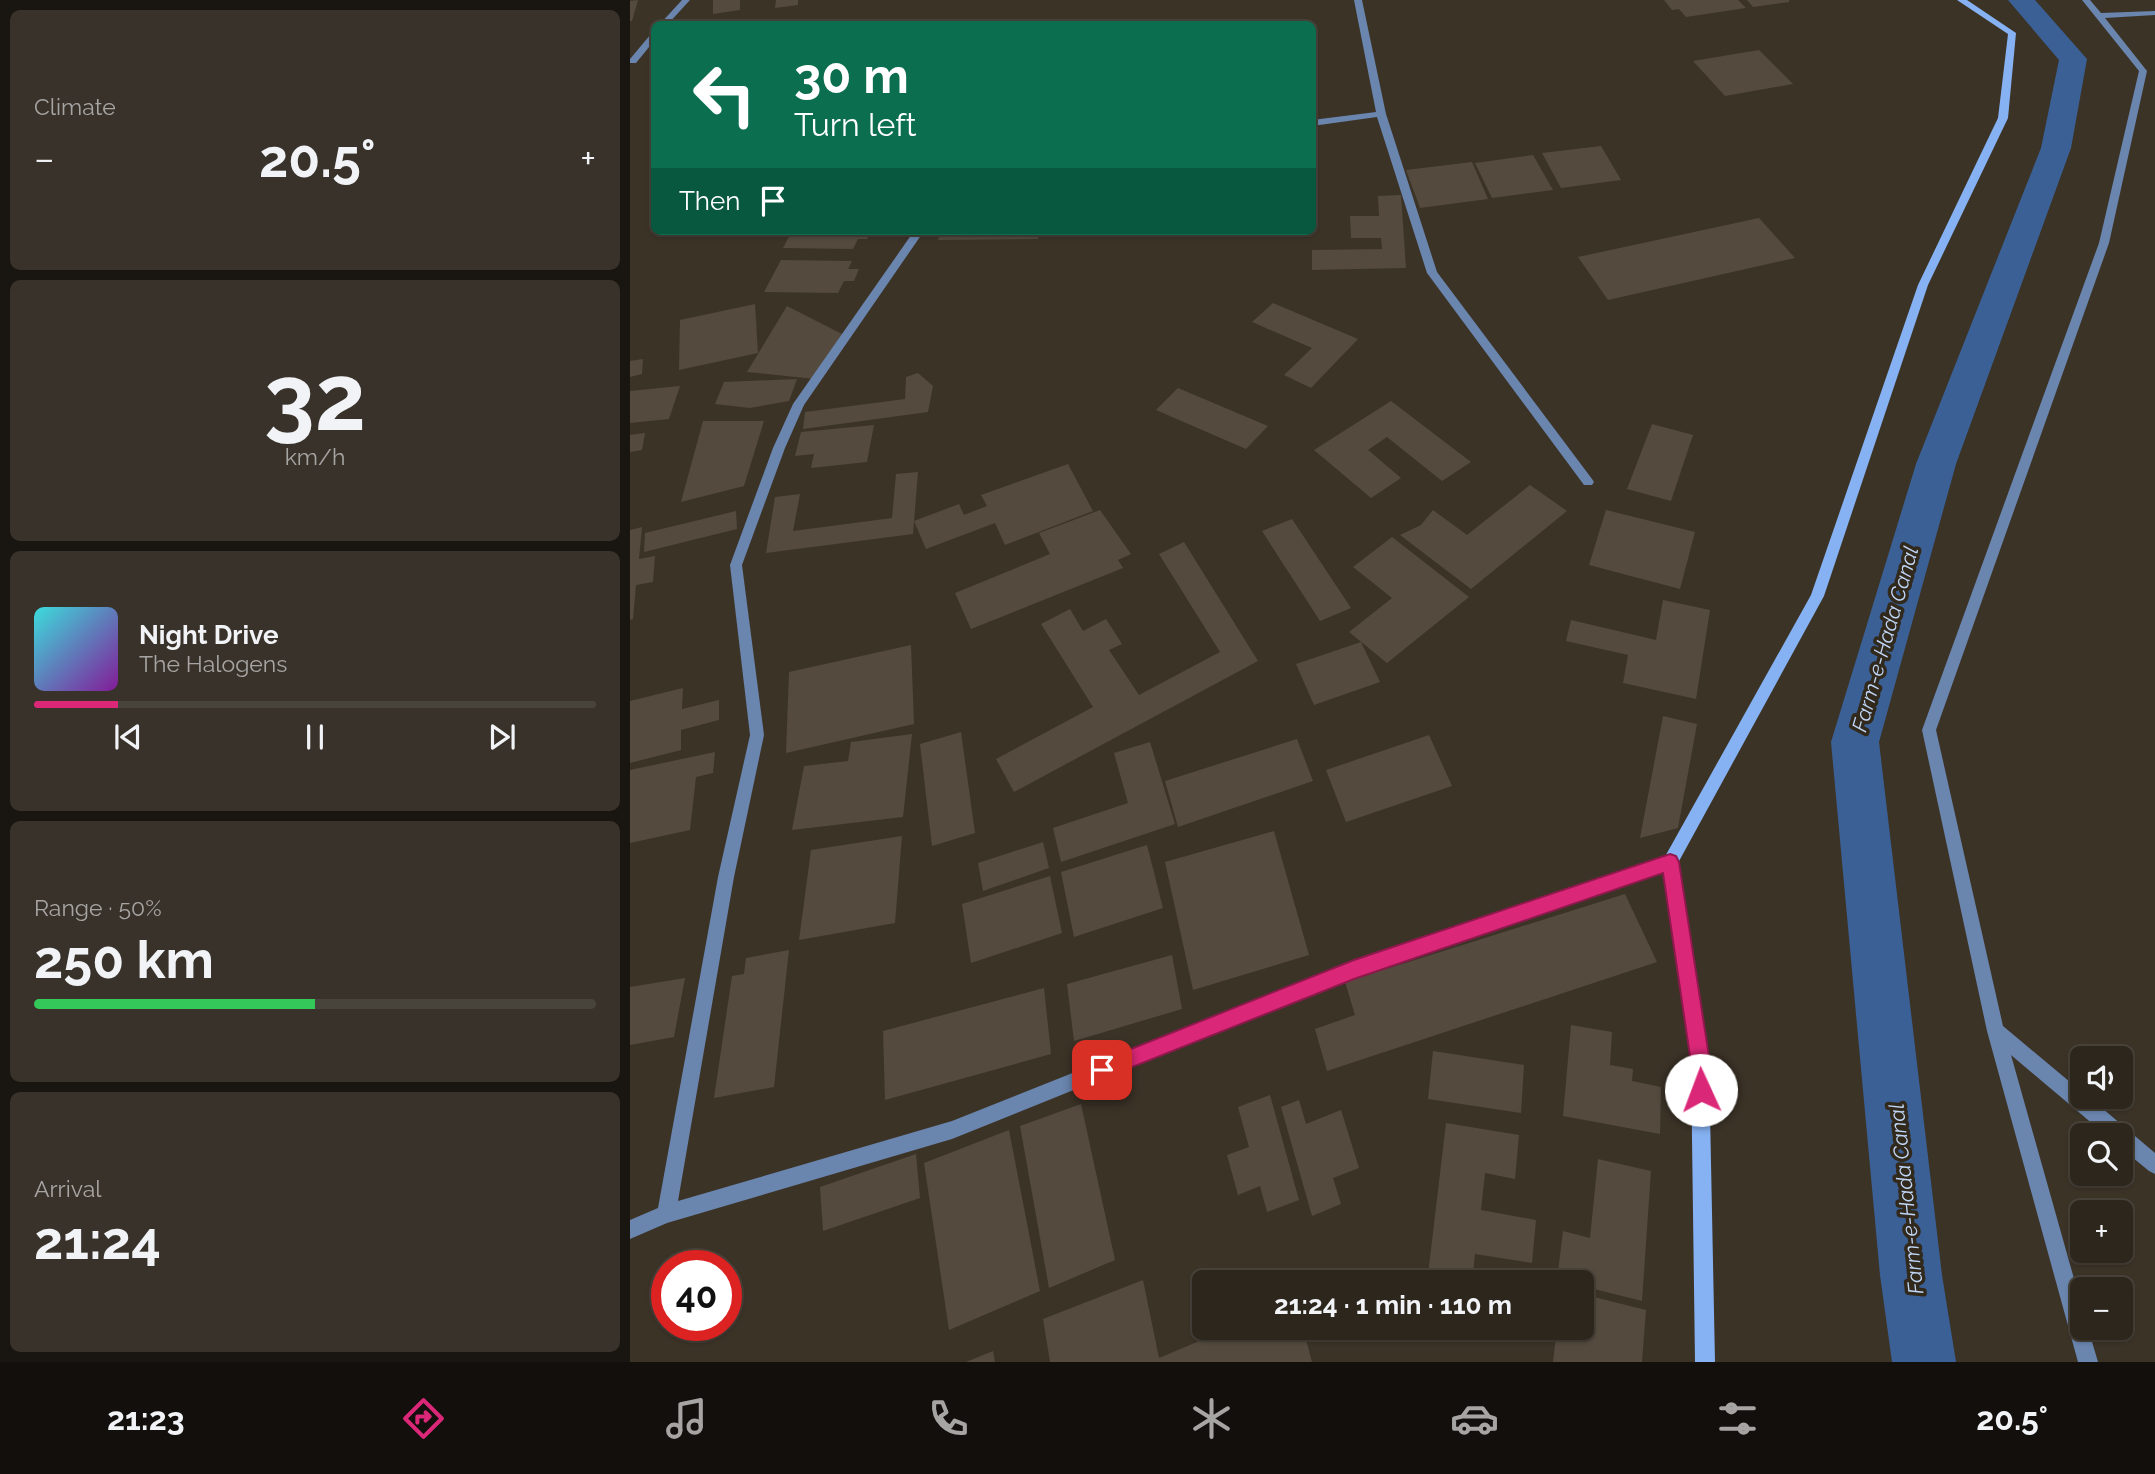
<!DOCTYPE html>
<html lang="en">
<head>
<meta charset="utf-8">
<style>
	:root { --surface:#2d261d; --page:#39322a; --text:#f1f3f6; --muted:#a7a5a4; --line:#48433b; --accent:#db2777 }
	body { margin:0; font-family:Raleway,sans-serif; background:var(--page); color:var(--text); height:100vh; display:flex; flex-direction:column; font-size:26px; white-space:nowrap }
	* { box-sizing:border-box; margin:0 }
	p { font-size:23px; color:var(--muted) }
	.icon { flex:none; width:38px; height:38px; fill:none; stroke:currentColor; stroke-width:2; stroke-linecap:round; stroke-linejoin:round }
	.map { position:relative; flex:1; overflow:hidden }
	.side { display:flex; flex-direction:column; gap:10px; padding:10px; background:#191510; width:630px }
	.side>* { flex:none }
	.top-card { position:absolute; left:21px; top:21px; width:665px; height:214px; border-radius:10px; box-shadow:0 2px 5px #0004,0 0 0 2px var(--line); background:#0b6e4f; color:#fff; overflow:hidden }
	.buttons { position:absolute; left:1440px; top:1046px; display:grid; gap:14px }
	.buttons a { display:grid; place-items:center; width:63px; height:63px; border-radius:10px; background:var(--surface); box-shadow:0 2px 5px #0004,0 0 0 2px var(--line); font-size:35px }
	.speed { position:absolute; left:21px; top:1250px; display:flex; gap:14px; font-size:35px; font-weight:700; text-align:center }
	.speed>* { display:grid; place-content:center; width:91px; height:91px; border-radius:50%; background:var(--surface); box-shadow:0 2px 5px #0004,0 0 0 2px var(--line); line-height:1 }
	.speed .limit { border:10px solid #d22; background:#fff; color:#111 }
	.pin { position:absolute; display:grid; place-items:center; width:60px; height:60px; color:#fff; margin:-30px; border-radius:14px; box-shadow:0 4px 10px #0006 }
	.me { position:absolute; width:77px; margin:-38px; rotate:358deg; stroke-linejoin:round; filter:drop-shadow(0 0 5px #0008) }
	.turn { display:flex; align-items:center; gap:24px; height:147px; padding:0 28px; font-size:32px }
	.turn .icon { width:91px; height:91px; stroke-width:2.5 }
	.turn b { display:block; font-size:49px; line-height:60px }
	.then { display:flex; align-items:center; height:66px; padding:0 28px; background:#0003; gap:14px; font-size:26px }
	.big { font-size:52px; font-weight:700; line-height:1.1 }
	.side .card { flex:1; display:flex; flex-direction:column; justify-content:center; gap:10px; min-width:0; padding:0 24px; border-radius:10px; background:var(--page) }
	.side .dial { align-items:center; gap:0 }
	.dial b { font-size:91px; line-height:1 }
	.song { display:flex; align-items:center; gap:21px }
	.cover { width:84px; height:84px; border-radius:10px; background:linear-gradient(135deg,hsl(180 70% 55%),hsl(290 70% 35%)) }
	.played { height:7px; border-radius:4px; background:linear-gradient(90deg,var(--accent) 15%,var(--line) 15%) }
	.keys { display:flex; justify-content:space-around; direction:ltr }
	.heat { display:flex; justify-content:space-between; align-items:center; font-size:38px; direction:ltr }
	.charge { height:10px; border-radius:5px; background:linear-gradient(90deg,#34c759 50%,var(--line) 0) }
	.trip { position:absolute; left:562px; top:1270px; width:402px; height:70px; border-radius:10px; background:var(--surface); box-shadow:0 2px 5px #0004,0 0 0 2px var(--line); font-weight:700; line-height:70px; text-align:center }
	.menu { display:flex; height:112px; justify-content:space-around; align-items:center; background:#120f0c; color:var(--muted) }
	.menu .icon { width:49px; height:49px }
	.menu .on { color:var(--accent) }
	.menu b { font-size:32px; color:var(--text) }
	main { display:flex; flex:1; min-height:0 }
	.map>svg:first-child { display:block }
	.lines { fill:none; stroke-linecap:round; stroke-linejoin:round }
	.canal { fill:#3b6095; fill-rule:evenodd }
	.building { fill:#544a3e }
	.street { fill:#6a85ae; fill-rule:evenodd }
	.secondary { fill:#86b2f3; fill-rule:evenodd }
	.route { fill:#db2777; stroke:#8e194d; stroke-width:2 }
	.labels { text-anchor:middle; dominant-baseline:central; stroke-width:7; stroke-linejoin:round; paint-order:stroke }
	.water-label { font-size:21px; font-style:italic; fill:#c1d7f7; stroke:#32291d }
</style>
</head>
<body>
<main>
<section class="side">
<div class="card"><p>Climate</p>
<div class="heat"><a>−</a><b class="big">20.5°</b><a>+</a></div>
</div>
<div class="card dial"><b>32</b><p>km/h</p></div>
<div class="card">
<div class="song"><i class="cover"></i><div><b>Night Drive</b><p>The Halogens</p></div></div>
<div class="played"></div>
<div class="keys"><svg class="icon" aria-label="previous" viewBox="0 0 24 24"><path d="M18 5L8 12l10 7zM5 5v14"/></svg><svg class="icon" aria-label="pause" viewBox="0 0 24 24"><path d="M8 5v14M16 5v14"/></svg><svg class="icon" aria-label="next" viewBox="0 0 24 24"><path d="M6 5l10 7-10 7zM19 5v14"/></svg></div>
</div>
<div class="card"><p>Range · 50%</p><b class="big">250 km</b><div class="charge"></div></div>
<div class="card"><p>Arrival</p><b class="big">21:24</b></div>
</section>
<div class="map">
<svg width="1525" height="1362" viewBox="0 0 1525 1362">
	<rect width="100%" height="100%" fill="#3c3327"/>
	<g class="lines">
		<polygon class="canal" points="1378,0 1405,0 1457,59 1441,148 1326,464 1249,742 1312,1275 1326,1362 1262,1362 1250,1275 1201,742 1286,464 1411,148 1429,60"/>
	</g>
	<g class="building">
		<polygon points="8,0 2,21 0,21 0,1"/>
		<polygon points="83,0 110,0 110,10 83,14"/>
		<polygon points="146,0 168,0 168,5 145,8"/>
		<polygon points="1034,0 1108,0 1116,8 1056,17 1049,9 1042,10"/>
		<polygon points="1117,0 1159,0 1159,2 1123,7"/>
		<polygon points="1129,50 1163,84 1095,96 1063,61"/>
		<polygon points="971,146 991,180 931,188 912,153"/>
		<polygon points="903,155 923,190 862,198 845,163"/>
		<polygon points="842,162 858,199 790,208 776,170"/>
		<polygon points="771,195 776,268 682,270 682,250 752,249 751,238 721,238 720,216 749,216 748,196"/>
		<polygon points="1129,218 1165,258 978,300 948,257"/>
		<polygon points="162,231 242,231 237,239 228,239 223,249 153,248"/>
		<polygon points="311,231 410,231 408,239 308,240"/>
		<polygon points="151,260 222,261 218,269 229,269 224,281 214,281 208,293 134,292"/>
		<polygon points="643,303 728,339 681,388 654,375 682,348 622,322"/>
		<polygon points="125,304 128,353 49,370 50,320"/>
		<polygon points="157,306 212,334 185,379 117,372"/>
		<polygon points="13,359 12,374 0,377 0,361"/>
		<polygon points="288,373 303,386 298,412 173,429 175,412 275,399 276,377"/>
		<polygon points="167,379 159,401 120,408 85,404 94,382"/>
		<polygon points="50,386 39,419 0,423 0,391"/>
		<polygon points="548,388 638,426 616,449 526,410"/>
		<polygon points="761,401 841,462 812,481 757,437 738,450 771,478 741,498 684,450"/>
		<polygon points="73,421 134,421 114,486 51,502"/>
		<polygon points="1022,424 1063,435 1041,501 997,489"/>
		<polygon points="244,425 237,462 181,468 184,454 165,456 171,432"/>
		<polygon points="15,433 12,450 0,452 0,435"/>
		<polygon points="438,464 463,511 375,545 365,523 296,549 284,521 329,504 334,515 357,506 351,495"/>
		<polygon points="288,472 283,534 136,553 145,497 170,494 163,531 262,518 266,474"/>
		<polygon points="900,485 937,511 841,589 770,535 791,525 803,510 837,535"/>
		<polygon points="470,510 501,554 488,560 493,568 341,629 325,593 420,554 409,533"/>
		<polygon points="976,510 1065,532 1050,589 959,565"/>
		<polygon points="106,511 107,529 14,552 15,533"/>
		<polygon points="662,519 721,608 690,621 632,531"/>
		<polygon points="12,527 9,559 25,556 23,582 6,585 3,619 0,620 0,530"/>
		<polygon points="762,537 839,597 757,663 719,632 762,598 723,567"/>
		<polygon points="554,542 628,661 384,792 366,759 463,707 411,624 440,609 453,631 476,619 492,644 479,650 509,695 590,652 529,554"/>
		<polygon points="1033,600 1080,610 1066,699 993,683 998,655 936,641 941,620 1026,640"/>
		<polygon points="731,642 750,682 684,705 666,664"/>
		<polygon points="281,645 284,724 156,753 159,672"/>
		<polygon points="53,688 52,709 89,700 89,720 51,730 51,750 0,763 0,701"/>
		<polygon points="1033,716 1067,724 1048,828 1010,838"/>
		<polygon points="331,732 345,833 302,846 290,744"/>
		<polygon points="282,734 273,817 162,830 174,766 218,761 221,742"/>
		<polygon points="799,735 822,786 716,822 696,770"/>
		<polygon points="667,739 683,781 548,827 535,781"/>
		<polygon points="520,742 545,824 431,862 423,828 498,803 484,753"/>
		<polygon points="85,752 83,773 66,777 60,830 0,843 0,770"/>
		<polygon points="644,831 679,955 563,990 535,862"/>
		<polygon points="272,836 265,923 169,940 181,850"/>
		<polygon points="413,842 419,868 353,891 348,863"/>
		<polygon points="517,845 533,908 444,937 431,872"/>
		<polygon points="420,876 432,933 341,963 332,904"/>
		<polygon points="995,894 1027,962 697,1071 685,1029 725,1015 715,982"/>
		<polygon points="159,950 144,1087 84,1098 102,976 114,974 116,958"/>
		<polygon points="542,955 552,1009 444,1041 437,984"/>
		<polygon points="55,978 44,1037 0,1045 0,987"/>
		<polygon points="414,988 421,1054 255,1100 253,1031"/>
		<polygon points="941,1025 982,1032 980,1065 1003,1069 1002,1081 1031,1087 1030,1134 933,1116"/>
		<polygon points="803,1051 894,1065 891,1113 798,1099"/>
		<polygon points="640,1095 669,1200 637,1212 630,1186 608,1195 597,1155 619,1147 608,1107"/>
		<polygon points="669,1100 676,1124 711,1110 729,1168 703,1178 711,1204 682,1216 651,1107"/>
		<polygon points="451,1104 485,1260 419,1288 390,1126"/>
		<polygon points="816,1123 889,1135 885,1179 855,1173 851,1210 906,1220 902,1263 845,1254 842,1283 797,1283"/>
		<polygon points="379,1130 410,1291 319,1330 294,1163"/>
		<polygon points="286,1154 290,1198 193,1231 190,1187"/>
		<polygon points="968,1159 1021,1171 1012,1301 952,1286 952,1283 927,1280 933,1231 960,1238"/>
		<polygon points="513,1280 529,1358 600,1328 673,1328 682,1362 420,1362 413,1319"/>
		<polygon points="952,1294 1016,1310 1012,1362 923,1362 927,1328 952,1328"/>
		<polygon points="363,1351 365,1362 336,1362"/>
	</g>
	<g class="lines">
		<g class="street">
			<polygon points="52,0 60,0 38,24 30,24"/>
			<polygon points="724,0 732,0 756,114 807,272 962,479 964,482 962,485 954,485 797,273 747,117 682,126 682,120 746,112"/>
			<polygon points="1452,0 1460,0 1471,13 1525,11 1525,15 1475,18 1517,71 1479,243 1306,730 1373,1026 1452,1092 1452,1097 1459,1097 1525,1153 1525,1174 1519,1171 1491,1148 1491,1136 1477,1136 1381,1055 1452,1307 1452,1328 1458,1328 1468,1362 1448,1362 1357,1031 1292,730 1469,243 1509,71"/>
			<polygon points="21,34 24,34 24,41 6,63 0,63 0,59"/>
			<polygon points="284,231 294,231 174,405 155,448 112,565 134,735 104,877 48,1201 322,1121 724,961 1040,855 1046,857 1048,862 1046,867 1040,869 724,977 322,1139 37,1223 0,1239 0,1220 28,1208 88,877 120,735 100,565 143,448 163,404"/>
		</g>
		<polygon class="secondary" points="1327,0 1337,0 1386,33 1378,118 1298,285 1194,596 1048,863 1079,1063 1085,1362 1065,1362 1061,1063 1032,862 1181,595 1288,285 1368,118 1378,34"/>
	</g>
	<polygon class="route" points="1040,854 1046,856 1049,862 1080,1063 1081,1090 1078,1097 1071,1100 1064,1097 1061,1090 1061,1063 1033,873 724,979 472,1079 466,1077 463,1070 466,1063 724,960"/>
	<g class="labels">
		<g class="water-label">
			<text transform="translate(1255 639) rotate(-74)">Farm-e-Hada Canal</text>
			<text transform="translate(1276 1199) rotate(-96)">Farm-e-Hada Canal</text>
		</g>
	</g>
</svg>
<div class="buttons">
<a><svg class="icon" aria-label="sound" viewBox="0 0 24 24"><path d="M4 9h4l5-4v14l-5-4H4zM17 9q2 3 0 6"/></svg></a>
<a><svg class="icon" aria-label="search" viewBox="0 0 24 24"><circle cx="10" cy="10" r="6"/><path d="M15 15l6 6"/></svg></a>
<a>+</a>
<a>−</a>
</div>
<div class="speed"><div class="limit">40</div></div>
<div class="pin" style="left:472px;top:1070px;background:#d93025"><svg class="icon" aria-label="arrive" viewBox="0 0 24 24"><path d="M6 21V4h12l-3 4 3 4H6"/></svg></div>
<svg class="me" style="left:1071px;top:1090px" viewBox="-20 -20 40 40"><circle r="19" fill="#fff"/><path d="M0-13L10 11 0 6-10 11z" fill="#db2777"/></svg>
<div class="trip">21:24 · 1 min · 110 m</div>
<div class="top-card">
<div class="turn"><svg class="icon" aria-label="left" viewBox="0 0 24 24"><path d="M17 20v-9H6M10 6l-5 5 5 5"/></svg><div><b>30 m</b>Turn left</div></div>
<div class="then">Then<svg class="icon" aria-label="arrive" viewBox="0 0 24 24"><path d="M6 21V4h12l-3 4 3 4H6"/></svg></div>
</div>
</div>
</main>
<nav class="menu">
<b>21:23</b>
<svg class="icon on" aria-label="directions" viewBox="0 0 24 24"><path d="M12 3l9 9-9 9-9-9zM9 14v-3h6M13 9l2 2-2 2"/></svg>
<svg class="icon" aria-label="music" viewBox="0 0 24 24"><path d="M9 18V5l10-2v13"/><circle cx="6" cy="18" r="3"/><circle cx="16" cy="16" r="3"/></svg>
<svg class="icon" aria-label="phone" viewBox="0 0 24 24"><path d="M5 4h4l2 5-3 2q2 4 5 5l2-3 5 2v4C11 20 4 13 5 4z"/></svg>
<svg class="icon" aria-label="climate" viewBox="0 0 24 24"><path d="M12 3v18M4 7l16 10M4 17L20 7"/></svg>
<svg class="icon" aria-label="car" viewBox="0 0 24 24"><path d="M5 17H2v-5l4-1 3-4h7l3 4 3 1v5h-3M9 17h6M6 11h13"/><circle cx="7" cy="17" r="2"/><circle cx="17" cy="17" r="2"/></svg>
<svg class="icon" aria-label="filters" viewBox="0 0 24 24"><path d="M4 7h16M4 17h16"/><circle cx="9" cy="7" r="2"/><circle cx="15" cy="17" r="2"/></svg>
<b>20.5°</b>
</nav>
</body>
</html>
